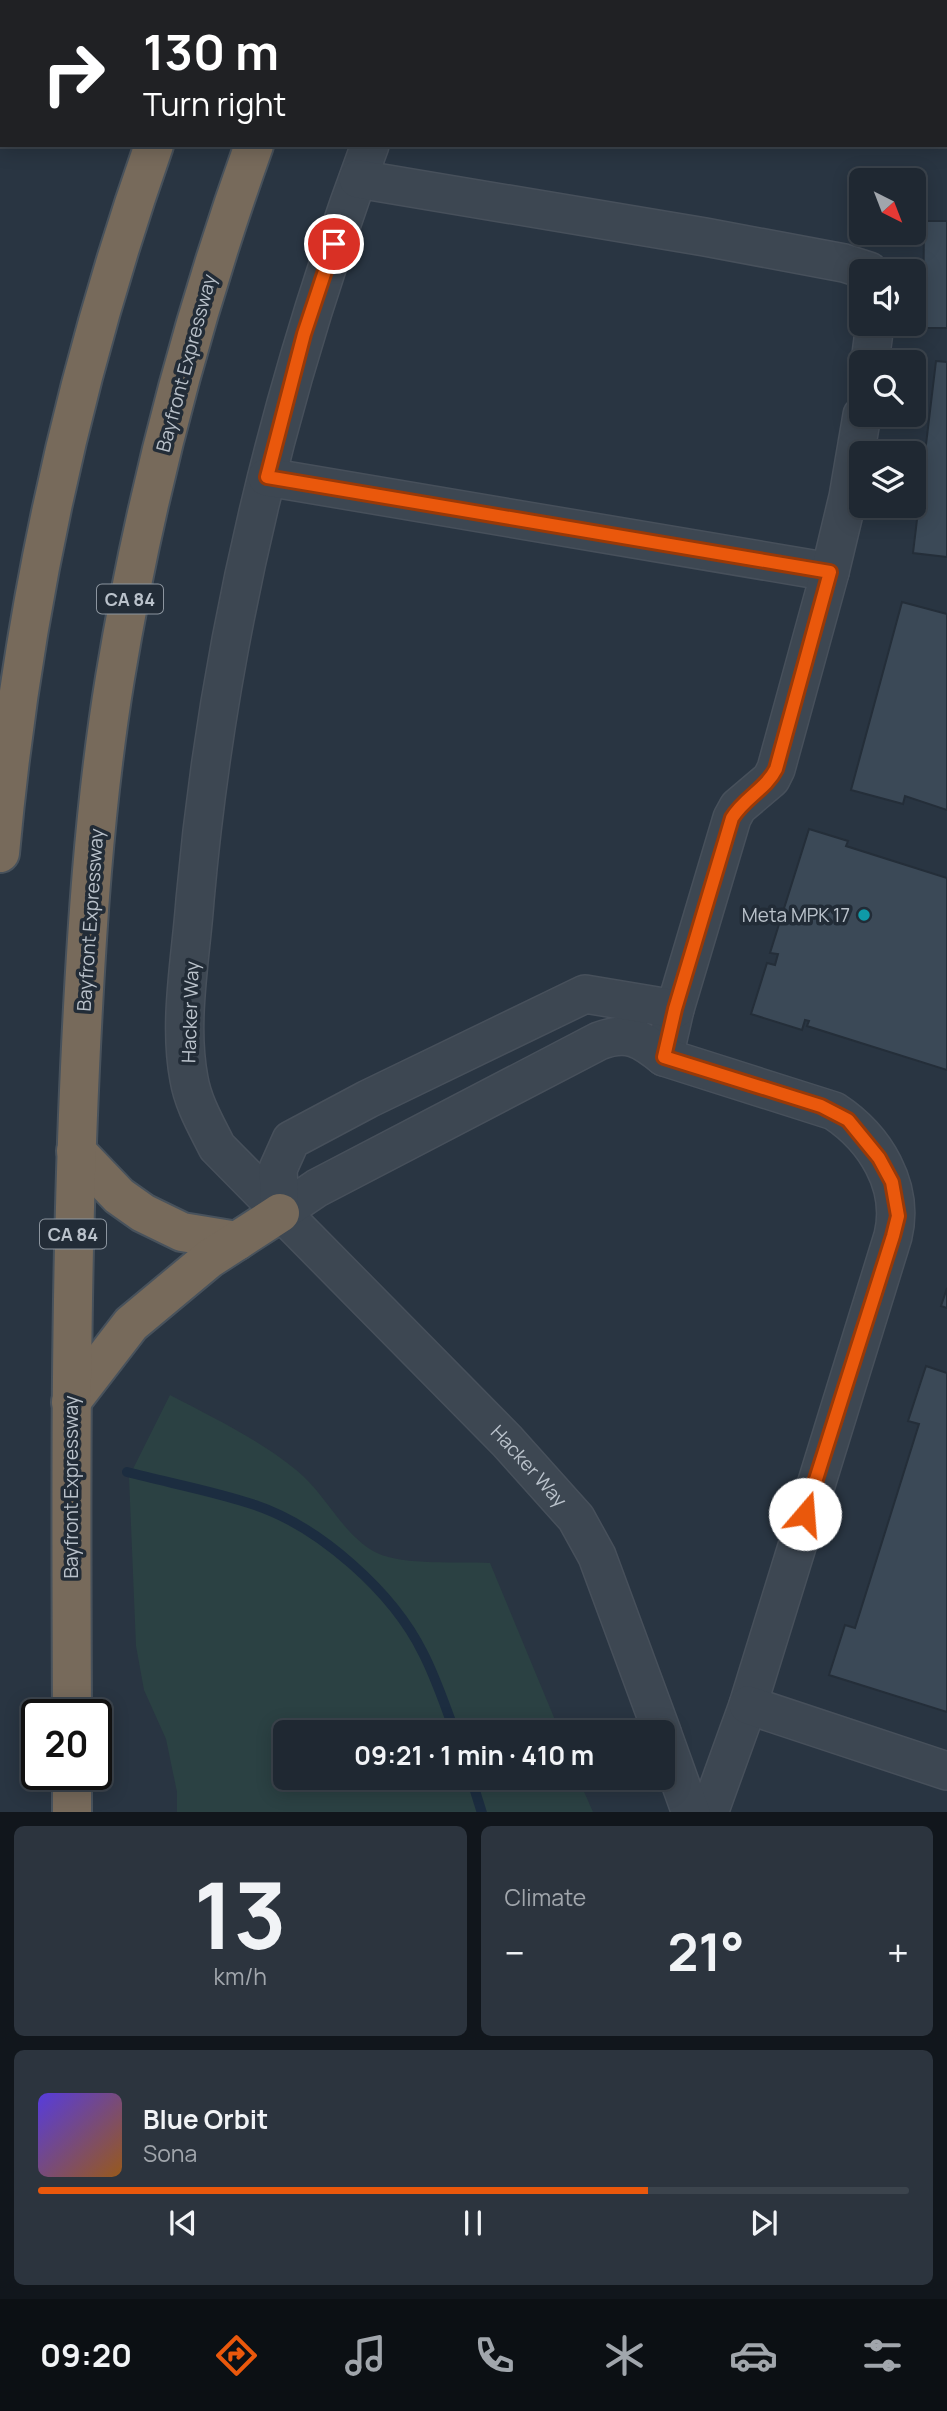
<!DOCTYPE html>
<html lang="en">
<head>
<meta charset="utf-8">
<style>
	:root { --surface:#1f2832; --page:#2c343e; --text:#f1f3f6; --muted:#a1a6ac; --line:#3c444d; --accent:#ea580c }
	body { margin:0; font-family:Manrope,sans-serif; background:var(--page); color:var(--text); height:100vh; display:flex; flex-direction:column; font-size:26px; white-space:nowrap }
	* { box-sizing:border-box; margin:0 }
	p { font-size:23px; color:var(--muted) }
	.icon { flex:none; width:38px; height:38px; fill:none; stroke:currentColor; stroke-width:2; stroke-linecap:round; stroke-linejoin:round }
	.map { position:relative; height:1812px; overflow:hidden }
	.sheet { display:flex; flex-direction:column; gap:14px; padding:14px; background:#11161c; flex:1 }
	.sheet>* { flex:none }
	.banner { position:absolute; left:0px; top:0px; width:948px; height:147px; box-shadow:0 4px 18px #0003,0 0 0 2px var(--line); background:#202124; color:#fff; overflow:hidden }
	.needle { width:46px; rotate:138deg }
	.buttons { position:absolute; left:849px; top:168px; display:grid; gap:14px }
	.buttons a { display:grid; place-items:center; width:77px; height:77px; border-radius:10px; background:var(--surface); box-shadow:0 4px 18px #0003,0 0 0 2px var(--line); font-size:35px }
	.speed { position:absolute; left:21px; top:1699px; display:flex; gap:14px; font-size:35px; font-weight:700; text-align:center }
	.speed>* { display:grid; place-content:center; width:91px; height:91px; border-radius:50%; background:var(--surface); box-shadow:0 4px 18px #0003,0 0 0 2px var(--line); line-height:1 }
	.speed .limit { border:4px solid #111; border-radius:10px; background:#fff; color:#111 }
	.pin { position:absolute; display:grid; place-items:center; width:60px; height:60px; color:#fff; margin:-30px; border:4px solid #fff; border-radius:50%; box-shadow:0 2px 7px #0007 }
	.me { position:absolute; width:77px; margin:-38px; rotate:18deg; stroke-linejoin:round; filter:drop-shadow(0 0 5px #0008) }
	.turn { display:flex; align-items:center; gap:24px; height:147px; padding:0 28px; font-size:32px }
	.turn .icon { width:91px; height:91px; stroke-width:2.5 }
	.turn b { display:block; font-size:49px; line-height:60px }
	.big { font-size:52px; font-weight:700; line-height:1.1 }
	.sheet .tile { flex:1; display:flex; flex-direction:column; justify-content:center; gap:10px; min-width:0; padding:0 24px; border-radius:10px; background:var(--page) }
	.sheet .dial { align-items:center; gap:0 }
	.dial b { font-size:91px; line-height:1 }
	.song { display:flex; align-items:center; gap:21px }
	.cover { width:84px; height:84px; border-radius:10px; background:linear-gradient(135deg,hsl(250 70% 55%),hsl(30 70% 35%)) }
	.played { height:7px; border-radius:4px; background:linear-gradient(90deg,var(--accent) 70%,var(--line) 70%) }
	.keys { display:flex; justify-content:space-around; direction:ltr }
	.heat { display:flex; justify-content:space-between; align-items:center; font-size:38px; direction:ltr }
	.sheet .tiles { flex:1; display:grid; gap:14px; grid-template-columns:1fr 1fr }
	.tile:last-child { grid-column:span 2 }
	.trip { position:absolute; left:273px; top:1720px; width:402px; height:70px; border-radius:10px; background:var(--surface); box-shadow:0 4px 18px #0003,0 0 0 2px var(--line); font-weight:700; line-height:70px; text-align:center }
	.menu { display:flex; height:112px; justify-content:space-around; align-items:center; background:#0c1014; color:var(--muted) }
	.menu .icon { width:49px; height:49px }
	.menu .current { color:var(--accent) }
	.menu b { font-size:32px; color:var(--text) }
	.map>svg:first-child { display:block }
	.green { fill:#2b4143 }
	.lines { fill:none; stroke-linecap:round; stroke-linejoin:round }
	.stream { stroke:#1c2d40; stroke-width:10 }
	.building { fill:#3b4957; stroke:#242e39; stroke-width:2 }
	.minor-casing { stroke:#47505b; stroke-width:40 }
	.highway-casing { stroke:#48525c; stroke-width:42 }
	.minor { stroke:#3d4752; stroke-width:37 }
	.highway { stroke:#776a5b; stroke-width:38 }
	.route-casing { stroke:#983908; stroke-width:18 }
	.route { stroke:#ea580c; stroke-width:12 }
	.culture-dot { fill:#0f9aa8; stroke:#222c37; stroke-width:2.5 }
	.labels { text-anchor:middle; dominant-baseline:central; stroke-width:7; stroke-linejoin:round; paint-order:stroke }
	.shield { fill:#222c37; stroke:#8c959f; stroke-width:2 }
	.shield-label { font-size:18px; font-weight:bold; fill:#bac2cb }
	.street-label { font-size:19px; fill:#bac2cb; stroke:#222c37 }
	.poi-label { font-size:19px; fill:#bac2cb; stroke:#222c37; text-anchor:end }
</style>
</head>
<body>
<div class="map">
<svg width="947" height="1813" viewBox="0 0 947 1813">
	<rect width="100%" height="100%" fill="#293542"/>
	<g class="green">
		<polygon points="0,0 35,0 2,2 0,99"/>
		<path d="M 170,1395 C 212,1417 268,1444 303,1476 C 328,1499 346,1538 377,1553 C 404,1566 459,1561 490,1563 L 560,1732 L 285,1732 L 285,1778 L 578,1778 L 593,1812 L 177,1812 L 177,1792 L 166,1739 L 144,1690 L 136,1646 L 129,1477 Z"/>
	</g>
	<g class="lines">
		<g class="stream">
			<path d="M 127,1472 C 169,1483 214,1491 255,1505 C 320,1527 393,1592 423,1653 C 436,1678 445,1706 455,1732"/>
			<polyline points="471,1778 482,1813"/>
		</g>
	</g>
	<g class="building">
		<polygon points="924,221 947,221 947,328 923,328"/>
		<polygon points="936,361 947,362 947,557 913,553"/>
		<polygon points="902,602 947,614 947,810 905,796 903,804 851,790"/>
		<polygon points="809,829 848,841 846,846 947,878 947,1070 807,1026 809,1021 805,1020 802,1030 751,1014 767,963 775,965 778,954 770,953"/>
		<polygon points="947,1288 947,1308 941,1306"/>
		<polygon points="926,1366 947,1373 947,1712 829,1675 845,1625 855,1628 919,1424 908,1421"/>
	</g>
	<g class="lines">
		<defs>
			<g id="minor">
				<polyline points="431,2 431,0"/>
				<polyline points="880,2 883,0"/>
				<path id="s1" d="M 370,145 C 279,389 218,640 195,900 C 191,957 178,1022 189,1079 C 193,1103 206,1125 217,1147 L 507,1441 L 576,1518 L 597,1556 L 662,1732"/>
				<polyline points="358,179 705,237 844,263 869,271"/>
				<polyline points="870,362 875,324"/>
				<polyline points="267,477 830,572"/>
				<polyline points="664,1057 675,1009 732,818 738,807 771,779 776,769 830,572 848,497 862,415"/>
				<path d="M 280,1213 L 317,1188 L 599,1041 C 628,1030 642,1039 664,1057 L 834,1111 C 875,1138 905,1186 893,1236 L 748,1705 L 709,1813"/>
				<polyline points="280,1213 278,1169 291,1140 368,1099 585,994 675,1009"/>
				<polyline points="748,1705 947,1771"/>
				<polyline points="663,1735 691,1813"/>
			</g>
			<g id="highway">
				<polyline points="209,2 210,0"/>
				<polyline points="314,2 315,0"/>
				<path d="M 0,853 C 22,610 73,375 154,145"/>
				<polyline points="76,1151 119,1196 143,1213 182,1232 237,1241"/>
				<polyline points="71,1402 131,1324 209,1259 280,1213"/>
				<path d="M 72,1715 C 71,1499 70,1284 80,1068 C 86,938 94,807 115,678 C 145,496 192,318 254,145"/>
				<polyline points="72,1774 72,1813"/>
			</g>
		</defs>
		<use href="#minor" class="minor-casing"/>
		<use href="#highway" class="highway-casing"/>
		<use href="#minor" class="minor"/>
		<use href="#highway" class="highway"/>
	</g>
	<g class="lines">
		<defs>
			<path id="route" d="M 334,244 L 304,334 L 267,477 L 830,572 L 776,769 C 766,789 744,798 732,818 L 675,1009 L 664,1057 L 821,1106 L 848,1120 L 879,1158 L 892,1182 L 898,1216 L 893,1236 L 805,1514"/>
		</defs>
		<use href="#route" class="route-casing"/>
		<use href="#route" class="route"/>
	</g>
	<circle class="culture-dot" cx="864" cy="915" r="7"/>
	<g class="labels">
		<g class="shield">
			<rect x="97" y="584.5" width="66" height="29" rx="5"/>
			<rect x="40" y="1219.5" width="66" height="29" rx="5"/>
		</g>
		<g class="shield-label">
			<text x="130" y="599">CA 84</text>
			<text x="73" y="1234">CA 84</text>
		</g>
		<g class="street-label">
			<text transform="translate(186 363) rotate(-75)">Bayfront Expressway</text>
			<text transform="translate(90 920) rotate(-86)">Bayfront Expressway</text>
			<text transform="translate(190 1012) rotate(-88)">Hacker Way</text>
			<text stroke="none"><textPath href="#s1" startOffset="1477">Hacker Way</textPath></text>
			<text transform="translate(71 1487) rotate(-90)">Bayfront Expressway</text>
		</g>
		<g class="poi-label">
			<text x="850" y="915">Meta MPK 17</text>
		</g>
	</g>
</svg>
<div class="buttons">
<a><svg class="needle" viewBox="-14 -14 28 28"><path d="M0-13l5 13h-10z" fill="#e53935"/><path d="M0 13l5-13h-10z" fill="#a1a6ac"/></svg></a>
<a><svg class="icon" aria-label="sound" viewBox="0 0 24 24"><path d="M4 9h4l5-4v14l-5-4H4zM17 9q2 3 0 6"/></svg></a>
<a><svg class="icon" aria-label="search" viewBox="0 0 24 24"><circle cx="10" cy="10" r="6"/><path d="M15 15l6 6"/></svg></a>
<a><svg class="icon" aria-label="layers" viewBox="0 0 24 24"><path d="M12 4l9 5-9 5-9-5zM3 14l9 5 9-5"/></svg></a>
</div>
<div class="speed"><div class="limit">20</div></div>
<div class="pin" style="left:334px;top:244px;background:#d93025"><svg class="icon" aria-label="arrive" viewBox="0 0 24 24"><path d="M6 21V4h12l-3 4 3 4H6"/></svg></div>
<svg class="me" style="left:805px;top:1514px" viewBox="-20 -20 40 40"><circle r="19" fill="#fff"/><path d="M0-13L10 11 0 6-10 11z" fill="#ea580c"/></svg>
<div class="trip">09:21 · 1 min · 410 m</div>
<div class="banner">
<div class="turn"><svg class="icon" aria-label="right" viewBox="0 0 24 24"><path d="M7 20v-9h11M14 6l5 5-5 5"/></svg><div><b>130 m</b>Turn right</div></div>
</div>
</div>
<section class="sheet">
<div class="tiles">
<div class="tile dial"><b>13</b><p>km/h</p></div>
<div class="tile"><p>Climate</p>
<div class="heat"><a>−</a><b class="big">21°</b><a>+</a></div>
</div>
<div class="tile">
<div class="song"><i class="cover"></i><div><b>Blue Orbit</b><p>Sona</p></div></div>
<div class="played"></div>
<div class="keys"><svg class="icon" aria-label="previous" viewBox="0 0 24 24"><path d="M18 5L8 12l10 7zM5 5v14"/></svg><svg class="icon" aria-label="pause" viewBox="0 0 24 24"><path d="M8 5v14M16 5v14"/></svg><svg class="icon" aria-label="next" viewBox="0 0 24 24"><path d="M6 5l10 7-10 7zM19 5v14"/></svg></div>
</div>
</div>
</section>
<nav class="menu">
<b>09:20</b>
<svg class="icon current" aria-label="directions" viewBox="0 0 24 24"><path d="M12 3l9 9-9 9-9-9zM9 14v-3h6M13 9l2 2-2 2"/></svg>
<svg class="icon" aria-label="music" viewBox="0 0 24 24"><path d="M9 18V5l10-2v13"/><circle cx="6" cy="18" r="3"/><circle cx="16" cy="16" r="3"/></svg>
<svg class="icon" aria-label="phone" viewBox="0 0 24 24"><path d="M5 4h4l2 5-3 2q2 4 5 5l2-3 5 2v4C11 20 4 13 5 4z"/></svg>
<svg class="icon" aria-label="climate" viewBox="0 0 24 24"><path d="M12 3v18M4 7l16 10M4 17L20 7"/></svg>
<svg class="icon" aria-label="car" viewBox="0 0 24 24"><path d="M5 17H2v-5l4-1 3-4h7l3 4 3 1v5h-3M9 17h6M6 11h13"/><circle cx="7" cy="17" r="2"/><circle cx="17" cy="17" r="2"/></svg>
<svg class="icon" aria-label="filters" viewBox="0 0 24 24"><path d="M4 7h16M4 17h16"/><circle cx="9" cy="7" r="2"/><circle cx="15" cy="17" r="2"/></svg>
</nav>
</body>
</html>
